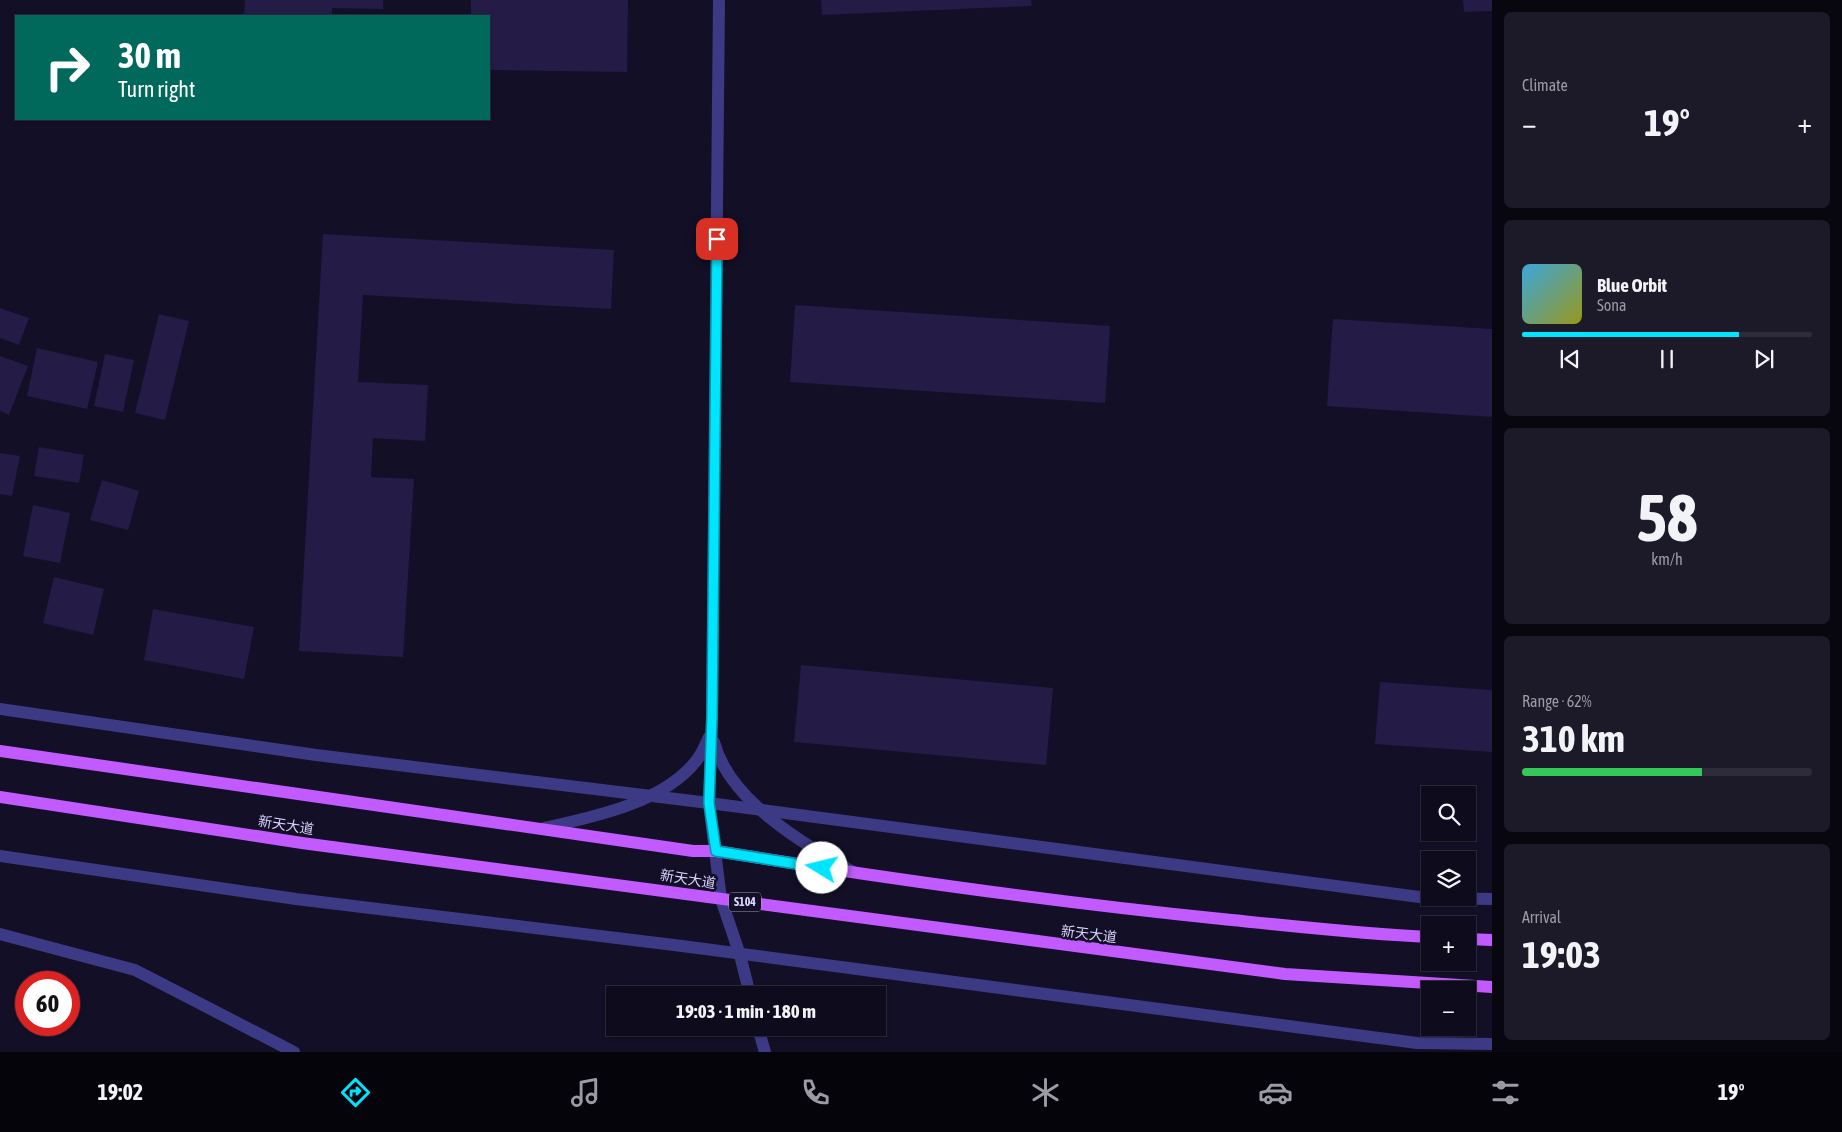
<!DOCTYPE html>
<html lang="en">
<head>
<meta charset="utf-8">
<style>
	:root { --surface:#0e0b1c; --page:#1c1929; --text:#f1f3f6; --muted:#9b9ba3; --line:#2e2b3b; --accent:#00e5ff }
	body { margin:0; font-family:"Asap Condensed","Noto Sans SC",sans-serif; background:var(--page); color:var(--text); height:100vh; display:flex; flex-direction:column; font-size:19px; white-space:nowrap }
	* { box-sizing:border-box; margin:0 }
	p { font-size:16px; color:var(--muted) }
	.icon { flex:none; width:28px; height:28px; fill:none; stroke:currentColor; stroke-width:2; stroke-linecap:round; stroke-linejoin:round }
	.map { position:relative; flex:1; overflow:hidden }
	.details { display:flex; flex-direction:column; gap:12px; padding:12px; background:#08060f; width:350px }
	.details>* { flex:none }
	.guide { position:absolute; left:15px; top:15px; width:475px; height:105px; border-radius:0px; box-shadow:0 1px 4px #0004,0 0 0 1px var(--line); background:#00695c; color:#fff; overflow:hidden }
	.buttons { position:absolute; left:1421px; top:786px; display:grid; gap:10px }
	.buttons a { display:grid; place-items:center; width:55px; height:55px; border-radius:0px; background:var(--surface); box-shadow:0 1px 4px #0004,0 0 0 1px var(--line); font-size:25px }
	.speed { position:absolute; left:15px; top:971px; display:flex; gap:10px; font-size:25px; font-weight:700; text-align:center }
	.speed>* { display:grid; place-content:center; width:65px; height:65px; border-radius:50%; background:var(--surface); box-shadow:0 1px 4px #0004,0 0 0 1px var(--line); line-height:1 }
	.speed .limit { border:8px solid #d22; background:#fff; color:#111 }
	.pin { position:absolute; display:grid; place-items:center; width:42px; height:42px; color:#fff; margin:-21px; border-radius:10px; box-shadow:0 2px 8px #0006 }
	.me { position:absolute; width:55px; margin:-28px; rotate:279deg; stroke-linejoin:round; filter:drop-shadow(0 0 4px #0008) }
	.turn { display:flex; align-items:center; gap:18px; height:105px; padding:0 20px; font-size:22px }
	.turn .icon { width:65px; height:65px; stroke-width:2.5 }
	.turn b { display:block; font-size:35px; line-height:42px }
	.big { font-size:38px; font-weight:700; line-height:1.1 }
	.details .tile { flex:1; display:flex; flex-direction:column; justify-content:center; gap:8px; min-width:0; padding:0 18px; border-radius:8px; background:var(--page) }
	.details .dial { align-items:center; gap:0 }
	.dial b { font-size:65px; line-height:1 }
	.song { display:flex; align-items:center; gap:15px }
	.cover { width:60px; height:60px; border-radius:8px; background:linear-gradient(135deg,hsl(200 70% 55%),hsl(60 70% 35%)) }
	.played { height:5px; border-radius:2px; background:linear-gradient(90deg,var(--accent) 75%,var(--line) 75%) }
	.keys { display:flex; justify-content:space-around; direction:ltr }
	.heat { display:flex; justify-content:space-between; align-items:center; font-size:28px; direction:ltr }
	.charge { height:8px; border-radius:4px; background:linear-gradient(90deg,#34c759 62%,var(--line) 0) }
	.trip { position:absolute; left:606px; top:986px; width:280px; height:50px; border-radius:0px; background:var(--surface); box-shadow:0 1px 4px #0004,0 0 0 1px var(--line); font-weight:700; line-height:50px; text-align:center }
	.dock { display:flex; height:80px; justify-content:space-around; align-items:center; background:#06040b; color:var(--muted) }
	.dock .icon { width:35px; height:35px }
	.dock .active { color:var(--accent) }
	.dock b { font-size:22px; color:var(--text) }
	main { display:flex; flex:1; min-height:0 }
	.map>svg:first-child { display:block }
	.building { fill:#241b47 }
	.lines { fill:none; stroke-linecap:round; stroke-linejoin:round }
	.street { stroke:#3d3a85; stroke-width:12 }
	.primary { stroke:#c25bff; stroke-width:12 }
	.route-casing { stroke:#0095a6; stroke-width:12 }
	.route { stroke:#00e5ff; stroke-width:9 }
	.labels { text-anchor:middle; dominant-baseline:central; stroke-width:5; stroke-linejoin:round; paint-order:stroke }
	.shield { fill:#130f26; stroke:#9e99be; stroke-width:1 }
	.shield-label { font-size:12px; font-weight:bold; fill:#d9d4ff }
	.street-label { font-size:14px; fill:#d9d4ff; stroke:#130f26 }
</style>
</head>
<body>
<main>
<div class="map">
<svg width="1492" height="1052" viewBox="0 0 1492 1052">
	<rect width="100%" height="100%" fill="#130f26"/>
	<g class="building">
		<polygon points="245,0 383,0 383,9 332,8 332,16 244,16"/>
		<polygon points="471,0 628,0 627,72 489,70 489,16 471,16"/>
		<polygon points="821,0 1031,0 1032,6 822,15"/>
		<polygon points="1463,0 1492,0 1492,11 1464,12"/>
		<polygon points="323,234 614,250 611,309 363,295 358,382 428,385 425,441 373,438 371,477 414,479 403,657 299,651"/>
		<polygon points="795,305 1110,326 1105,403 790,382"/>
		<polygon points="0,308 29,318 19,345 0,338"/>
		<polygon points="159,314 189,321 165,420 135,413"/>
		<polygon points="1333,319 1492,329 1492,417 1327,406"/>
		<polygon points="37,348 98,362 87,409 27,396"/>
		<polygon points="105,354 134,360 123,412 94,406"/>
		<polygon points="0,356 28,366 9,415 0,411"/>
		<polygon points="39,447 84,455 79,483 34,476"/>
		<polygon points="0,453 20,456 12,496 0,494"/>
		<polygon points="102,480 139,491 128,530 90,520"/>
		<polygon points="33,505 70,513 60,563 23,556"/>
		<polygon points="54,577 104,589 93,635 43,623"/>
		<polygon points="153,609 254,627 244,679 144,660"/>
		<polygon points="801,665 1053,688 1046,765 794,742"/>
		<polygon points="1380,682 1492,690 1492,752 1375,744"/>
	</g>
	<g class="lines">
		<g class="street">
			<polyline points="719,0 712,717 709,803 721,899 740,955 750,995"/>
			<polyline points="0,709 316,755 709,803 1427,898 1492,899"/>
			<path d="M 714,742 C 729,801 804,844 853,872"/>
			<path d="M 544,828 C 593,817 663,803 696,761 C 702,754 705,745 709,737"/>
			<polyline points="0,856 296,899 682,946 1417,1043 1492,1044"/>
			<polyline points="0,934 135,970 294,1052"/>
			<polyline points="758,1028 765,1052"/>
		</g>
		<g class="primary">
			<path d="M 0,751 L 693,851 L 716,851 C 884,878 1053,902 1222,919 C 1292,926 1361,934 1430,937"/>
			<polyline points="0,797 302,843 1285,974 1492,987"/>
			<polyline points="1468,939 1492,940"/>
		</g>
	</g>
	<g class="lines">
		<defs>
			<polyline id="route" points="717,239 712,717 709,803 716,851 822,868"/>
		</defs>
		<use href="#route" class="route-casing"/>
		<use href="#route" class="route"/>
	</g>
	<g class="labels">
		<rect class="shield" x="729" y="892.5" width="32" height="19" rx="4"/>
		<g class="shield-label">
			<text x="745" y="902">S104</text>
		</g>
		<g class="street-label">
			<text transform="translate(286 825) rotate(9)">新天大道</text>
			<text transform="translate(688 879) rotate(9)">新天大道</text>
			<text transform="translate(1089 934) rotate(7)">新天大道</text>
		</g>
	</g>
</svg>
<div class="buttons">
<a><svg class="icon" aria-label="search" viewBox="0 0 24 24"><circle cx="10" cy="10" r="6"/><path d="M15 15l6 6"/></svg></a>
<a><svg class="icon" aria-label="layers" viewBox="0 0 24 24"><path d="M12 4l9 5-9 5-9-5zM3 14l9 5 9-5"/></svg></a>
<a>+</a>
<a>−</a>
</div>
<div class="speed"><div class="limit">60</div></div>
<div class="pin" style="left:717px;top:239px;background:#d93025"><svg class="icon" aria-label="arrive" viewBox="0 0 24 24"><path d="M6 21V4h12l-3 4 3 4H6"/></svg></div>
<svg class="me" style="left:822px;top:868px" viewBox="-20 -20 40 40"><circle r="19" fill="#fff"/><path d="M0-13L10 11 0 6-10 11z" fill="#00e5ff"/></svg>
<div class="trip">19:03 · 1 min · 180 m</div>
<div class="guide">
<div class="turn"><svg class="icon" aria-label="right" viewBox="0 0 24 24"><path d="M7 20v-9h11M14 6l5 5-5 5"/></svg><div><b>30 m</b>Turn right</div></div>
</div>
</div>
<section class="details">
<div class="tile"><p>Climate</p>
<div class="heat"><a>−</a><b class="big">19°</b><a>+</a></div>
</div>
<div class="tile">
<div class="song"><i class="cover"></i><div><b>Blue Orbit</b><p>Sona</p></div></div>
<div class="played"></div>
<div class="keys"><svg class="icon" aria-label="previous" viewBox="0 0 24 24"><path d="M18 5L8 12l10 7zM5 5v14"/></svg><svg class="icon" aria-label="pause" viewBox="0 0 24 24"><path d="M8 5v14M16 5v14"/></svg><svg class="icon" aria-label="next" viewBox="0 0 24 24"><path d="M6 5l10 7-10 7zM19 5v14"/></svg></div>
</div>
<div class="tile dial"><b>58</b><p>km/h</p></div>
<div class="tile"><p>Range · 62%</p><b class="big">310 km</b><div class="charge"></div></div>
<div class="tile"><p>Arrival</p><b class="big">19:03</b></div>
</section>
</main>
<nav class="dock">
<b>19:02</b>
<svg class="icon active" aria-label="directions" viewBox="0 0 24 24"><path d="M12 3l9 9-9 9-9-9zM9 14v-3h6M13 9l2 2-2 2"/></svg>
<svg class="icon" aria-label="music" viewBox="0 0 24 24"><path d="M9 18V5l10-2v13"/><circle cx="6" cy="18" r="3"/><circle cx="16" cy="16" r="3"/></svg>
<svg class="icon" aria-label="phone" viewBox="0 0 24 24"><path d="M5 4h4l2 5-3 2q2 4 5 5l2-3 5 2v4C11 20 4 13 5 4z"/></svg>
<svg class="icon" aria-label="climate" viewBox="0 0 24 24"><path d="M12 3v18M4 7l16 10M4 17L20 7"/></svg>
<svg class="icon" aria-label="car" viewBox="0 0 24 24"><path d="M5 17H2v-5l4-1 3-4h7l3 4 3 1v5h-3M9 17h6M6 11h13"/><circle cx="7" cy="17" r="2"/><circle cx="17" cy="17" r="2"/></svg>
<svg class="icon" aria-label="filters" viewBox="0 0 24 24"><path d="M4 7h16M4 17h16"/><circle cx="9" cy="7" r="2"/><circle cx="15" cy="17" r="2"/></svg>
<b>19°</b>
</nav>
</body>
</html>
